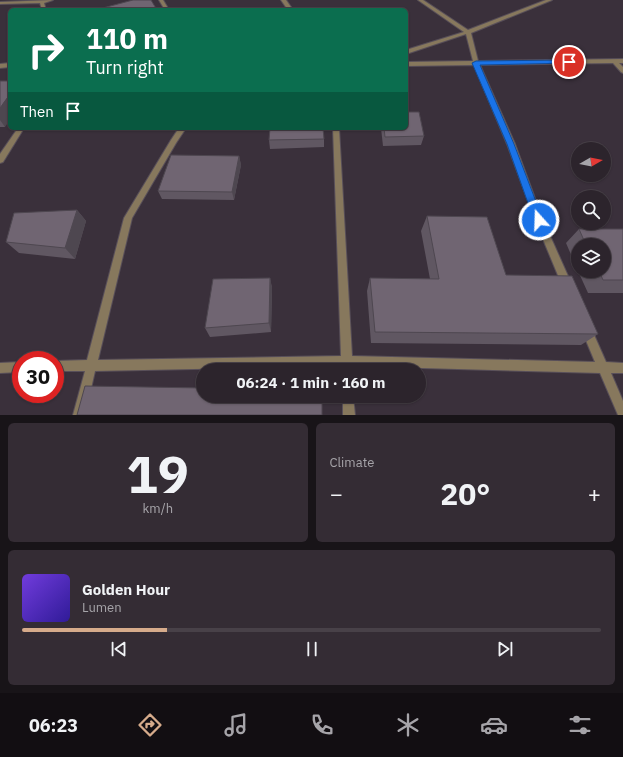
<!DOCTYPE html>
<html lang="en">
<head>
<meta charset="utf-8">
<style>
	:root { --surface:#2c242c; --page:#342c34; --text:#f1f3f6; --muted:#a6a4a9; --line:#484148; --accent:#d6ab8b }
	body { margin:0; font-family:"IBM Plex Sans",sans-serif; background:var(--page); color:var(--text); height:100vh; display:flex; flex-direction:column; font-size:15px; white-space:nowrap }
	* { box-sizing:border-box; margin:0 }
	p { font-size:13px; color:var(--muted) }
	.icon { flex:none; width:22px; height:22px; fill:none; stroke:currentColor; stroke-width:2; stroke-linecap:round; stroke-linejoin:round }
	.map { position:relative; height:415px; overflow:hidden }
	.drawer { display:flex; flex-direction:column; gap:8px; padding:8px; background:#181418; flex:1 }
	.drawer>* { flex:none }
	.banner { position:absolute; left:8px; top:8px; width:400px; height:122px; border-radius:6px; box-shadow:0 1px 3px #0004,0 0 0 1px var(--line); background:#0b6e4f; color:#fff; overflow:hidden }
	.needle { width:26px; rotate:81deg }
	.controls { position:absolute; left:571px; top:142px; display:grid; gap:8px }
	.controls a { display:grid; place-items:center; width:40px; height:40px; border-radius:50%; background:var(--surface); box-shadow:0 1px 3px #0004,0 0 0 1px var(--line); font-size:20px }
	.speed { position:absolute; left:12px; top:351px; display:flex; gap:8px; font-size:20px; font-weight:700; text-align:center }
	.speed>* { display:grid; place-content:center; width:52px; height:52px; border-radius:50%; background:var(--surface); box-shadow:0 1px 3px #0004,0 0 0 1px var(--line); line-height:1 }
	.speed .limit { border:6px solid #d22; background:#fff; color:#111 }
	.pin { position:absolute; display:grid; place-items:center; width:34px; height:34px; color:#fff; margin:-17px; border:2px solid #fff; border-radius:50%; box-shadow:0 1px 4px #0007 }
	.me { position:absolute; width:44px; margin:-22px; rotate:340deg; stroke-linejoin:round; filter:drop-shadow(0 0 3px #0008) }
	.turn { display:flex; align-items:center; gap:14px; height:84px; padding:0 12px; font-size:18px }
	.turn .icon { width:52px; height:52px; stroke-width:2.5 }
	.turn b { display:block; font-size:28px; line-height:34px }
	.then { display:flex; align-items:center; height:38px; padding:0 12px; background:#0003; gap:8px; font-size:15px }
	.big { font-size:30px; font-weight:800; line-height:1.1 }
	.drawer .card { flex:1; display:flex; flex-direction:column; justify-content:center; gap:6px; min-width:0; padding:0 14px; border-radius:6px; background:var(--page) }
	.drawer .dial { align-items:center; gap:0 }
	.dial b { font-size:52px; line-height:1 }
	.song { display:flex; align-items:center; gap:12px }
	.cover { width:48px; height:48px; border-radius:6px; background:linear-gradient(135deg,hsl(260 70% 55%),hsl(250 70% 35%)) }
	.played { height:4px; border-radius:2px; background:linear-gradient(90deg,var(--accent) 25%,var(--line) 25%) }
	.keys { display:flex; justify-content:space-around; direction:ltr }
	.heat { display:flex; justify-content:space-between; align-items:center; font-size:22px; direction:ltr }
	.drawer .tiles { flex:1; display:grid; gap:8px; grid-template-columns:1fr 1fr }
	.card:last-child { grid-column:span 2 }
	.trip { position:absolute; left:196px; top:363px; width:230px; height:40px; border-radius:20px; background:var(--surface); box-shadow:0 1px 3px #0004,0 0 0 1px var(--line); font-weight:800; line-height:40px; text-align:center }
	.tab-bar { display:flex; height:64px; justify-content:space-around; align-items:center; background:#120e12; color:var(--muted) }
	.tab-bar .icon { width:28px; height:28px }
	.tab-bar .current { color:var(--accent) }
	.tab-bar b { font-size:18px; color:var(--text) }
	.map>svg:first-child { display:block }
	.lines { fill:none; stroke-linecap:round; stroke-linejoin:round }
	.minor-casing { stroke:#584f59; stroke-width:2 }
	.minor { fill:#87785d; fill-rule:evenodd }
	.wall { fill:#605762 }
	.shaded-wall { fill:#4e4750 }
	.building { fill:#706572; stroke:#4e4750 }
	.route { fill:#1a73e8; stroke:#114b97 }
</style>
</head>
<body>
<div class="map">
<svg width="623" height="415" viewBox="0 0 623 415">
	<rect width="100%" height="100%" fill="#3a303b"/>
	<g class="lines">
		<defs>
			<g id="minor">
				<polygon points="53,0 44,3 46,10 42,10 40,3 0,4 0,2"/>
				<polygon points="159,0 163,0 169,10 165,10"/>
				<polygon points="281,0 286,0 293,10 288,10"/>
				<polygon points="418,0 423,0 468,30 546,0 552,0 471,33 478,61 623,59 623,63 619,63 623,67 623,73 621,72 613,63 480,65 515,144 543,220 572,285 570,288 567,289 564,288 562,285 535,220 507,144 474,65 406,66 406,62 473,61 466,34 406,54 406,50 464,32"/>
				<polygon points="10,63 10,67 0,68 0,64"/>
				<polygon points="18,128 24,128 3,162 0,163 0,154"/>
				<polygon points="179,128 186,128 176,143 132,218 98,360 341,356 333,128 339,128 352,356 595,362 582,331 583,328 587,326 591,328 606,362 623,363 623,373 611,373 623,401 623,415 618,415 600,373 352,366 352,370 342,370 342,366 95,371 85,415 73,415 85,371 55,371 55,361 87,360 124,218 171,140"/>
				<polygon points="21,362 21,372 0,373 0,363"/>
				<polygon points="343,396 353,396 355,415 343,415"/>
			</g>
		</defs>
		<use href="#minor" class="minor-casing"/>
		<use href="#minor" class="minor"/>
	</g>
	<g class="wall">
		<polygon points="0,81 5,127 0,127"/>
		<polygon points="381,128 406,128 424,136 421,145 383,146"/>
		<polygon points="324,139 324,147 270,149 269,140"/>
		<polygon points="239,156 241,165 234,200 162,199 158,191"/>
		<polygon points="77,210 86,221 75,259 19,253 6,242"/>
		<polygon points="427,216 506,275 598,334 581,345 371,343 367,291 370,278 430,279 421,231"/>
		<polygon points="579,229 623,229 623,293 588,293 578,271 604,271 604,245 578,245 578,271 566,243"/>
		<polygon points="270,278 272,288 271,332 210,337 205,328"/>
	</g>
	<g class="shaded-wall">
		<polygon points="10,94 10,120 5,127 0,120 0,108"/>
		<polygon points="239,156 241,165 234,200 232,192"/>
		<polygon points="77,210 86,221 75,259 65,248"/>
		<polygon points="270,278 272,288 271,332 269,323"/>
	</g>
	<g class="building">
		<polygon points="133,0 151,0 157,10 100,10 99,9"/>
		<polygon points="0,81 10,81 10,94 0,108"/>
		<polygon points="406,112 419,112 424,136 385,137 384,128 406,128"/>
		<polygon points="270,128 323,128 324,139 269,140"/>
		<polygon points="171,155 239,156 232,192 158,191"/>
		<polygon points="77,210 65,248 6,242 14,213"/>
		<polygon points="427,216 487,217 506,275 572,276 598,334 375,332 370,278 439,279"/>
		<polygon points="579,229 623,229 623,280 603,280 599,271 604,271 604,245 586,245"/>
		<polygon points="270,278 269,323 205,328 213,279"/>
		<polygon points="85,386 203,388 203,396 322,396 322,415 77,415"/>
	</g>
	<polygon class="route" points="569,60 571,61 571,63 480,65 514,144 543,220 542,222 535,222 534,220 507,144 472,63 476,61"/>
</svg>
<div class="controls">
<a><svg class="needle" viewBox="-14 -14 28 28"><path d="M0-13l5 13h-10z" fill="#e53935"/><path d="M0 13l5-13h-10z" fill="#a6a4a9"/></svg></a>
<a><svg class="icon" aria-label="search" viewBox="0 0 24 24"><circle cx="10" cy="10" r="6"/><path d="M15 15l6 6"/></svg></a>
<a><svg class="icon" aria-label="layers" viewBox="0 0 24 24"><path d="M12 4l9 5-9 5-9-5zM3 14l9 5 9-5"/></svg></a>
</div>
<div class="speed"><div class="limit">30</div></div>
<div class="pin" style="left:569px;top:62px;background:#d93025"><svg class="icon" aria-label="arrive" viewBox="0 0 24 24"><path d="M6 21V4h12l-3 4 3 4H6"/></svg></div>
<svg class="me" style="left:539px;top:220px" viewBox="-20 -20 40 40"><circle r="17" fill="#1a73e8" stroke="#fff" stroke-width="3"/><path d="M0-11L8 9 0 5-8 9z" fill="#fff"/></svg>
<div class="trip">06:24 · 1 min · 160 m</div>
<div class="banner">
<div class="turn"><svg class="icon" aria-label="right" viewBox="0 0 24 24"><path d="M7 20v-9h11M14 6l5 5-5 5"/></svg><div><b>110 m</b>Turn right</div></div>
<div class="then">Then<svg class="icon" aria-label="arrive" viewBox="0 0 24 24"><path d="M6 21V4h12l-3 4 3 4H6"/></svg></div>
</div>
</div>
<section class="drawer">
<div class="tiles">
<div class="card dial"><b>19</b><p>km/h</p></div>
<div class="card"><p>Climate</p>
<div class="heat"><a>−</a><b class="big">20°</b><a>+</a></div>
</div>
<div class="card">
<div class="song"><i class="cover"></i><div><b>Golden Hour</b><p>Lumen</p></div></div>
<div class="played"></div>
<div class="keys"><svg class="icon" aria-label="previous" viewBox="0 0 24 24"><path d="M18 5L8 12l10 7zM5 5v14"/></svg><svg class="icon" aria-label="pause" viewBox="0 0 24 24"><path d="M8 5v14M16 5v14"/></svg><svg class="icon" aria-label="next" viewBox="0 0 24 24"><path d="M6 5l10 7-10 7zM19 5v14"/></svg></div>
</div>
</div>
</section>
<nav class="tab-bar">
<b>06:23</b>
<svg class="icon current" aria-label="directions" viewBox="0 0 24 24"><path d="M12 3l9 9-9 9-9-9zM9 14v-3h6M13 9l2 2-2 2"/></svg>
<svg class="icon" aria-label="music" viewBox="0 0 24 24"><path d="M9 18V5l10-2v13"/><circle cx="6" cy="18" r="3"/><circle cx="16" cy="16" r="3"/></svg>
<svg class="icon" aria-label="phone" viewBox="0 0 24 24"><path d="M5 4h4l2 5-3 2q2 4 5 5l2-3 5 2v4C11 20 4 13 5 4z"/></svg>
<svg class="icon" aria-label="climate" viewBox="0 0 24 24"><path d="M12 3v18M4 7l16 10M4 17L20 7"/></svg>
<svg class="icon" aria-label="car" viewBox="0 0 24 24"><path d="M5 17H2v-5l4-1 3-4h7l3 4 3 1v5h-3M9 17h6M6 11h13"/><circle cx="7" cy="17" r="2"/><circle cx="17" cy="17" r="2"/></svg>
<svg class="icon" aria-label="filters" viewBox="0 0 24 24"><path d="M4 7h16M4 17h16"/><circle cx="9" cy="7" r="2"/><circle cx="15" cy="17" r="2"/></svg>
</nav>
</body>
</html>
